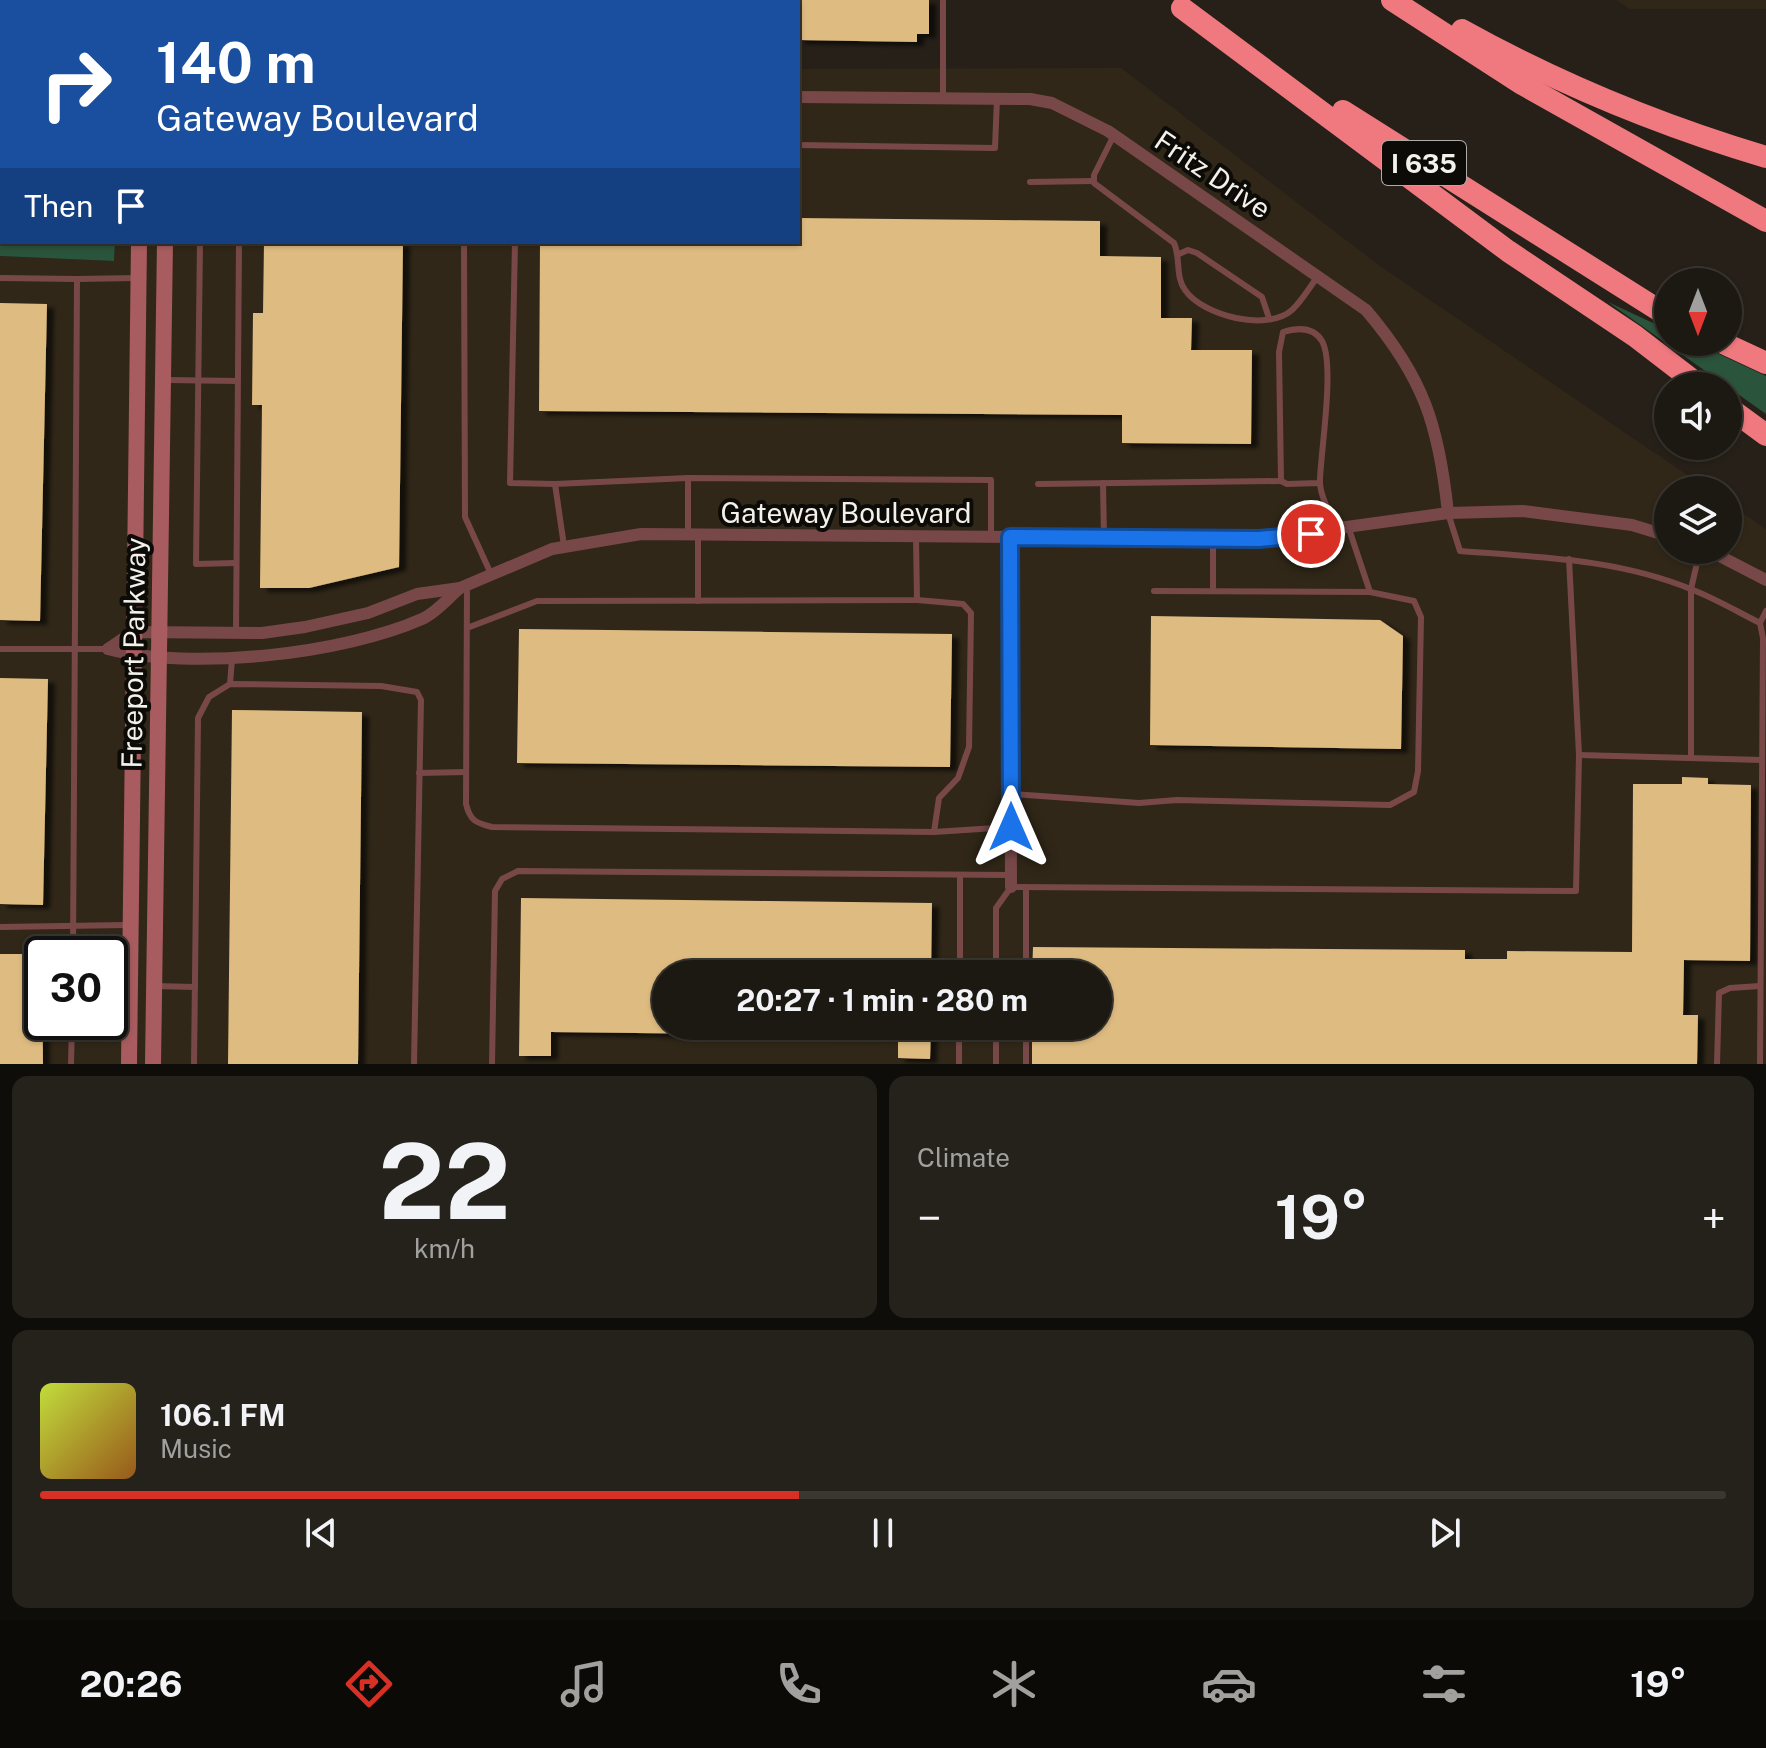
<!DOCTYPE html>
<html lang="en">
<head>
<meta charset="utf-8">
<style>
	:root { --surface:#1c1812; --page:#25211b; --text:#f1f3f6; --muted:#a0a09f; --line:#3a3732; --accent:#d93025 }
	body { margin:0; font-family:"Public Sans",sans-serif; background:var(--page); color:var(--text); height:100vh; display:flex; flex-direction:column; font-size:30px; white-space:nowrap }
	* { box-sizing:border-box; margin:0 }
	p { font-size:26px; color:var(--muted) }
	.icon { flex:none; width:44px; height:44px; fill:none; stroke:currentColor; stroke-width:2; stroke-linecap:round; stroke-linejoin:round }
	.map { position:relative; height:1064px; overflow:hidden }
	.sheet { display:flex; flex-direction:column; gap:12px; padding:12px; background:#0f0d0a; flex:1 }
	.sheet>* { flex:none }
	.banner { position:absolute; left:0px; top:0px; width:800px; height:244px; box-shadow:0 2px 6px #0004,0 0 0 2px var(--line); background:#1a4fa0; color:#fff; overflow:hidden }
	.needle { width:52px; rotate:180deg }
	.controls { position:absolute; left:1654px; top:268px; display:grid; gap:16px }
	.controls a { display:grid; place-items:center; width:88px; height:88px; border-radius:50%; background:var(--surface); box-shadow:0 2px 6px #0004,0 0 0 2px var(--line); font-size:40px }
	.speed { position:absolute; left:24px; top:936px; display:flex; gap:16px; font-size:40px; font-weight:700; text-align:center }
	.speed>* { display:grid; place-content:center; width:104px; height:104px; border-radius:50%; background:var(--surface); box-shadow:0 2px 6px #0004,0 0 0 2px var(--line); line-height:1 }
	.speed .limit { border:4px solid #111; border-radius:12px; background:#fff; color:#111 }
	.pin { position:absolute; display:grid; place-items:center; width:68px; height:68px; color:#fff; margin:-34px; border:4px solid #fff; border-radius:50%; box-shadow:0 2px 8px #0007 }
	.me { position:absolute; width:88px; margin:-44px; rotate:0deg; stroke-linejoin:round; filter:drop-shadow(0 0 6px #0008) }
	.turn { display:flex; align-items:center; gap:28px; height:168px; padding:0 24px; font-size:36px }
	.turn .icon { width:104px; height:104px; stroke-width:2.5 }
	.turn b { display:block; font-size:56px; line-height:68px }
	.then { display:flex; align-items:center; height:76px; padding:0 24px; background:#0003; gap:16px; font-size:30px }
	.big { font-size:60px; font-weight:700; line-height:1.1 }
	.sheet .card { flex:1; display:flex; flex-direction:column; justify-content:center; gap:12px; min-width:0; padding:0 28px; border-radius:16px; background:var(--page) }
	.sheet .dial { align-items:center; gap:0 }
	.dial b { font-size:104px; line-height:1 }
	.song { display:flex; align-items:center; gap:24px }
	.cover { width:96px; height:96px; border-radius:12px; background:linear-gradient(135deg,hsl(70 70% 55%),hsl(30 70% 35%)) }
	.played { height:8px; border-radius:4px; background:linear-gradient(90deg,var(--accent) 45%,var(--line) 45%) }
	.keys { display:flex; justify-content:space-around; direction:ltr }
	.heat { display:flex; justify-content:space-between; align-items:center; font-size:44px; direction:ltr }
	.sheet .tiles { flex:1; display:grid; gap:12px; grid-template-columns:1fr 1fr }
	.card:last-child { grid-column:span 2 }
	.trip { position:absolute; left:652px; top:960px; width:460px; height:80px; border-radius:40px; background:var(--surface); box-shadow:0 2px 6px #0004,0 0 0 2px var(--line); font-weight:700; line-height:80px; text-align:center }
	.tabs { display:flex; height:128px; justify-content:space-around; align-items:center; background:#0b0a07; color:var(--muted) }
	.tabs .icon { width:56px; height:56px }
	.tabs .selected { color:var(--accent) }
	.tabs b { font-size:36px; color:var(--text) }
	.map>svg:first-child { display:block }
	.built { fill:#302718; fill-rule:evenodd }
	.green { fill:#2a543c }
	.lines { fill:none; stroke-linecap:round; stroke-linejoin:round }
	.stream { stroke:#00121a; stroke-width:4 }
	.building { fill:#debb81; filter:url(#shadow) }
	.service { stroke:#784849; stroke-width:6 }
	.minor { stroke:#784849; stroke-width:12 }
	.secondary { stroke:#a85c5f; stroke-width:16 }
	.motorway { stroke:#ef797f; stroke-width:22 }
	.route-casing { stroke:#114b97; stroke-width:20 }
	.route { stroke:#1a73e8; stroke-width:14 }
	.labels { text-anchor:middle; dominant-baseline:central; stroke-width:8; stroke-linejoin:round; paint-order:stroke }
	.shield { fill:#0d0b07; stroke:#afaba6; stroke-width:2 }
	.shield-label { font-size:26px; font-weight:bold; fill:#f4f0ea }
	.street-label { font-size:28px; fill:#f4f0ea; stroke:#0d0b07 }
</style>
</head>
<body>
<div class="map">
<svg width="1766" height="1064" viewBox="0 0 1766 1064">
	<defs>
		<filter id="shadow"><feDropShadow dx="7" dy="4" stdDeviation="2" flood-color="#0009"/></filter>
	</defs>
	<rect width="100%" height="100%" fill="#262018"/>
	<g class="built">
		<polygon points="1616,0 1766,0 1766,9 1630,9"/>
		<path d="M 1121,68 L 1380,266 L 1709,490 L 1668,490 L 1668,550 L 1728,550 L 1728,503 L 1766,529 L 1766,1064 L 0,1064 L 0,256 L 114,261 L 115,242 L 798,242 L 798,69 ZM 42,954 L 110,954 L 110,1022 L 42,1022 ZM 666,974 L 1098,974 L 1098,1026 L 666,1026 Z"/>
	</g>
	<g class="green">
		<polygon points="0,0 177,0 2,2 2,242 115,242 114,261 0,256"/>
		<polygon points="1608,302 1668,330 1668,342 1693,342 1766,376 1766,414"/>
	</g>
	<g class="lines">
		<g class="stream">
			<polyline points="6,2 8,0"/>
			<polyline points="0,10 2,7"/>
		</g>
	</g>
	<g class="building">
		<polygon points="798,0 929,0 929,34 917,34 917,42 798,40"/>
		<polygon points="798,218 1100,221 1100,256 1161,257 1161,318 1192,318 1191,350 1252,350 1251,444 1122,443 1122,415 539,411 540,242 798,242"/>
		<polygon points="264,242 403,242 399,567 309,588 260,588 262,405 252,405 253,313 263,313"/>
		<polygon points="0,303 47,304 40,621 0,620"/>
		<polygon points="1151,616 1380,620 1403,636 1401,749 1150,745"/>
		<polygon points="519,629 952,634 950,767 517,763"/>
		<polygon points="0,678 48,679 43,905 0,904"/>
		<polygon points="232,710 362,712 358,1064 228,1064"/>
		<polygon points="1682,777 1708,778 1708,784 1751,785 1750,961 1684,960 1683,1015 1698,1015 1697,1064 1032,1064 1032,1026 1098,1026 1098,974 1032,974 1033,947 1465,950 1465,959 1507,959 1507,951 1632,952 1633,784 1682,784"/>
		<polygon points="521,898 932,903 931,974 666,974 666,1026 931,1026 930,1059 898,1058 898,1036 551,1032 551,1056 519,1056"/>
		<polygon points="0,954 42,954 43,1064 0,1064"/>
	</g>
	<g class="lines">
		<g class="service">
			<polyline points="225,0 225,2"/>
			<polyline points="773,0 773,2"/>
			<polyline points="943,0 943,98"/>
			<polyline points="643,2 643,0"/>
			<polyline points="696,2 696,0"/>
			<path d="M 1114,135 L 1094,175 L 1094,183 L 1174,243 C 1181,259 1175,276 1185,290 C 1203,316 1267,332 1292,310 C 1303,300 1310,286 1319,275"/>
			<polyline points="798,145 995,148 997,98"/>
			<polyline points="1030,182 1094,181"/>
			<polyline points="200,242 196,564 236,563"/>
			<polyline points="464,242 465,517 491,574"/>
			<polyline points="515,242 510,483 555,484"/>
			<polyline points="1179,254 1188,250 1197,253 1262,297 1269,318"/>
			<polyline points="0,278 77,279 73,954"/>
			<polyline points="77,279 138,278"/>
			<polyline points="167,380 238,381"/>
			<polyline points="1103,483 1104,538"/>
			<path d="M 1319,483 L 1287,484 L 1281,481 L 1279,352 L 1283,332 C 1296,328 1313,326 1322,341 C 1335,364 1321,450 1320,479 C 1319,494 1330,513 1335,527"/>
			<polyline points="1038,484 1281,481"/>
			<path d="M 1448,513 L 1460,551 C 1539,557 1619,559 1693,590 C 1716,599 1738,612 1760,623 L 1763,638 L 1760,1064"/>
			<polyline points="1349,529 1370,592"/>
			<polyline points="688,534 688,478 991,480 991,537"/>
			<polyline points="1213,539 1213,590"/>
			<polyline points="564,546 555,484 688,478"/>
			<path d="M 467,585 L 466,804 C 470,820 475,823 492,827 L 934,832 L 1011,827"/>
			<polyline points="917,600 963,604 971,613 969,747 958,778 939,798 934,832"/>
			<polyline points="698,601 698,535"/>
			<polyline points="1760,623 1766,611"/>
			<polyline points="467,628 537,601 917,600 916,537"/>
			<polyline points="236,633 239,242"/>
			<polyline points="0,649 108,649"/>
			<polyline points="230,684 232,659"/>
			<polyline points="1579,755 1762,760"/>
			<polyline points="1691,758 1691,589 1700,550"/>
			<polyline points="419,773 466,772"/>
			<polyline points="1011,794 1139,803 1177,800 1390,805 1414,792 1418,771 1421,617 1414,601 1370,592 1154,591"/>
			<polyline points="1026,887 1026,974"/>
			<polyline points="0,927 127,925"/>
			<polyline points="960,974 960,875"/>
			<polyline points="996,974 996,908 1011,887 1576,891 1579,755 1569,559"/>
			<polyline points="154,986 195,987"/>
			<polyline points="1026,1026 1026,1064"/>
			<polyline points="71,1064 72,1022"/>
			<polyline points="194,1064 198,718 209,697 230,684 381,686 417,692 421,700 414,1064"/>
			<polyline points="492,1064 495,891 502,879 518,871 1011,875"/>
			<polyline points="959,1064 959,1026"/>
			<polyline points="996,1064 996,1026"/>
			<polyline points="1717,1064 1719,993 1730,988 1760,986"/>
		</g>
		<g class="minor">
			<path d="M 798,97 L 1030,99 L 1052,103 L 1108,131 L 1366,310 C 1424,378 1439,426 1448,513"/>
			<polyline points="1010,537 1011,887"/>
			<polyline points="1708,550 1766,580"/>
			<polyline points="108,649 133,632 262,633 305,627 368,613 417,594 460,588 552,549 641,534 1259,539 1448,513 1523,511 1632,525 1668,536"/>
			<path d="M 108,649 C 191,671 343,654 422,619 C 436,613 448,598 460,588"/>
		</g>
		<g class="secondary">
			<polyline points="112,0 113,2"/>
			<polyline points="138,0 139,2"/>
			<polyline points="129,1064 139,242"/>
			<polyline points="153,1064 165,242"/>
		</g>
		<g class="motorway">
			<polyline points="1392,0 1522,84 1766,221"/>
			<polyline points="1182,8 1508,251 1635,336 1700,386"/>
			<path d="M 1462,30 C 1559,84 1659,125 1766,157"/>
			<polyline points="1343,111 1668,316"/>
			<polyline points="1721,342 1766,363"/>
			<polyline points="1728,407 1766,435"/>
		</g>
	</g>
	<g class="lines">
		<defs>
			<polyline id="route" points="1011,827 1010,537 1259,539 1311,534"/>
		</defs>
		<use href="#route" class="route-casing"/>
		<use href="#route" class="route"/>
	</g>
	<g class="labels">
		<rect class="shield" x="1382" y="141" width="84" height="44" rx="6"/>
		<g class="shield-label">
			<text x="1424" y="163">I 635</text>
		</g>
		<g class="street-label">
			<text transform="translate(1213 174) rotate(34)">Fritz Drive</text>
			<text x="846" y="512">Gateway Boulevard</text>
			<text transform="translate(133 653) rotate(-89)">Freeport Parkway</text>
		</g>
	</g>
</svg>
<div class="controls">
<a><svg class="needle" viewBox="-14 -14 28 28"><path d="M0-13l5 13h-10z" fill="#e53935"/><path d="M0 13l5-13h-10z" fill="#a0a09f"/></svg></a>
<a><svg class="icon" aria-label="sound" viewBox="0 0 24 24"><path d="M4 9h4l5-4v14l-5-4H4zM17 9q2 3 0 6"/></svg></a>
<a><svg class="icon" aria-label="layers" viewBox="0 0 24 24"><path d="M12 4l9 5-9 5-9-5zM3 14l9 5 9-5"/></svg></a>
</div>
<div class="speed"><div class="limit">30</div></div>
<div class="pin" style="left:1311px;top:534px;background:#d93025"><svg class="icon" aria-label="arrive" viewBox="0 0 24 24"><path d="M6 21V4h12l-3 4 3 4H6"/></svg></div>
<svg class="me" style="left:1011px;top:827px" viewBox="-20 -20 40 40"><path d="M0-17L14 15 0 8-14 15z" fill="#1a73e8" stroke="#fff" stroke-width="4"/></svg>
<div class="trip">20:27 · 1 min · 280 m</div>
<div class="banner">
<div class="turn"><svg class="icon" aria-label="right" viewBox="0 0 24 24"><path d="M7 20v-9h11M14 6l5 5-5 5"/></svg><div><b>140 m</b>Gateway Boulevard</div></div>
<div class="then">Then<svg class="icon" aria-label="arrive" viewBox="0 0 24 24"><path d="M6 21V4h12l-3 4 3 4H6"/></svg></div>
</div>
</div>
<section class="sheet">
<div class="tiles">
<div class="card dial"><b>22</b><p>km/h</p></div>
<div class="card"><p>Climate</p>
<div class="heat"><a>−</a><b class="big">19°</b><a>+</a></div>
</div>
<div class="card">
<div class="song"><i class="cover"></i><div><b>106.1 FM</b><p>Music</p></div></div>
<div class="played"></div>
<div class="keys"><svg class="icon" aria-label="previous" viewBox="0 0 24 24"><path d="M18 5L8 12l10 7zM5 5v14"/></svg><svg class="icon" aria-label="pause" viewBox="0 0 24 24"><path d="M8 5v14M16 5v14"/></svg><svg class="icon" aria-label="next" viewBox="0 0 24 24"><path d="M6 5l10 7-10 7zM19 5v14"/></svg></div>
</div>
</div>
</section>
<nav class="tabs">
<b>20:26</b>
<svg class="icon selected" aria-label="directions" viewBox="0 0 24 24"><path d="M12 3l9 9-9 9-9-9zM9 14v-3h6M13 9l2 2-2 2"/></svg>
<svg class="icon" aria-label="music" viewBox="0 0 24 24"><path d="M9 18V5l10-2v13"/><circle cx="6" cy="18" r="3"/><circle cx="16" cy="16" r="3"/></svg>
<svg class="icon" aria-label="phone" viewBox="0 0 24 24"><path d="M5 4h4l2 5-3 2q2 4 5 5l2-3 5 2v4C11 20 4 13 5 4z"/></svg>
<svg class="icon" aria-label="climate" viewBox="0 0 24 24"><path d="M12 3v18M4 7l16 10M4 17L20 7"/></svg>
<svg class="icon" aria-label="car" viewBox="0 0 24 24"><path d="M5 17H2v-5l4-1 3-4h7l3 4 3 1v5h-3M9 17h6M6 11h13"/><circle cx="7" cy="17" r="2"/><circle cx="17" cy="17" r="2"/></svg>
<svg class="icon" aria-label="filters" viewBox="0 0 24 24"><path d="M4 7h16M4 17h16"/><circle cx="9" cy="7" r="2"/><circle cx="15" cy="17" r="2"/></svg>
<b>19°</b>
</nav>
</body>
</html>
